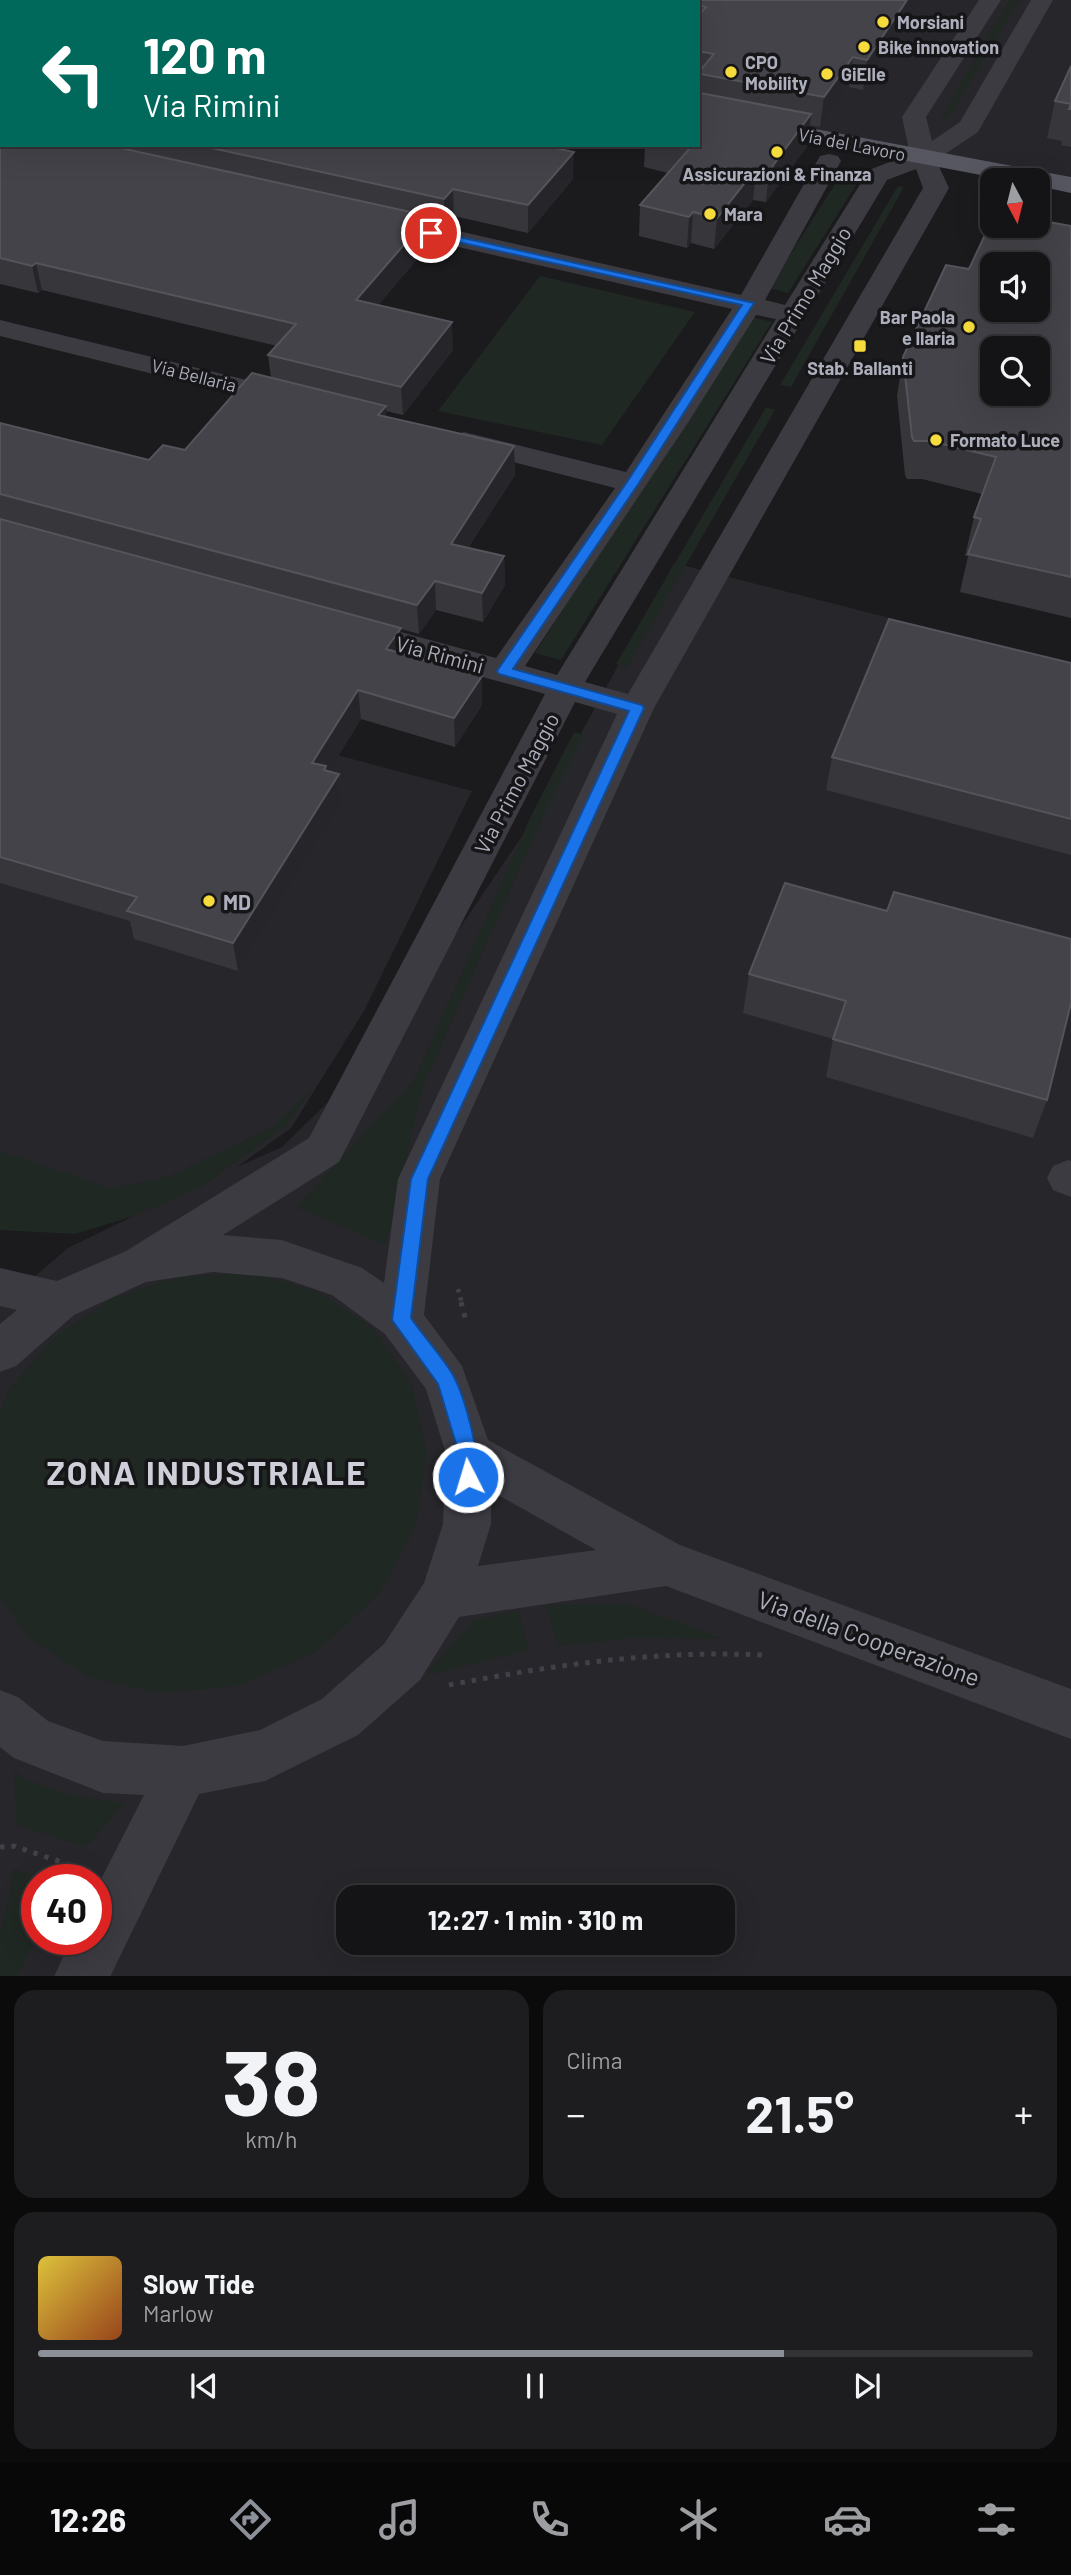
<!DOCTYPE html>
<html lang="it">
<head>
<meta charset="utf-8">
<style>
	:root { --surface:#141416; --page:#1d1d1f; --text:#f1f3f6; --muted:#9d9ea1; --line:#333335; --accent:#8c9099 }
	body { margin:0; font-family:Barlow,sans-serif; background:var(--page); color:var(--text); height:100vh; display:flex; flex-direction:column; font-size:26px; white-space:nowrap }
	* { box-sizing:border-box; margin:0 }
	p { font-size:23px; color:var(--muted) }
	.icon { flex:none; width:38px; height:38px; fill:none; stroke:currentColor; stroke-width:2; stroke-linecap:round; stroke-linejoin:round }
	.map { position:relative; height:1976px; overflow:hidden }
	.panel { display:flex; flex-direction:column; gap:14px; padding:14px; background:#0b0b0c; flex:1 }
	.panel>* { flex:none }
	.top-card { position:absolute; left:0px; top:0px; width:700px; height:147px; box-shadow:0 7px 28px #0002,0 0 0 2px var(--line); background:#00695c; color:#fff; overflow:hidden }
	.needle { width:46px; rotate:173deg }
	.controls { position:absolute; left:980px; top:168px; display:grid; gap:14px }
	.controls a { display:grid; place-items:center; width:70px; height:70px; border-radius:14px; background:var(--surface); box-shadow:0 7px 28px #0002,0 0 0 2px var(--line); font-size:35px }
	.speed { position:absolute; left:21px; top:1864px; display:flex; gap:14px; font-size:35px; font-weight:700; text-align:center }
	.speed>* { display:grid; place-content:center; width:91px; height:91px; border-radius:50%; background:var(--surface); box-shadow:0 7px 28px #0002,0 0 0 2px var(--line); line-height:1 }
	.speed .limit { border:10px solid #d22; background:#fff; color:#111 }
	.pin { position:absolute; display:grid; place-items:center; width:60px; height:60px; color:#fff; margin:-30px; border:4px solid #fff; border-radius:50%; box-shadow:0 2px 7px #0007 }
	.me { position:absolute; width:77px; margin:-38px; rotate:355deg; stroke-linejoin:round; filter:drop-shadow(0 0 5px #0008) }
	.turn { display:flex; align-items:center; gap:24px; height:147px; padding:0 28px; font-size:32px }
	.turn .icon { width:91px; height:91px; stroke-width:2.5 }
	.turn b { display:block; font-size:49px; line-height:60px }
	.big { font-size:52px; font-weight:700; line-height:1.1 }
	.panel .card { flex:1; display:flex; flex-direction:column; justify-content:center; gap:10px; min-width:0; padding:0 24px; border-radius:21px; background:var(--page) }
	.panel .dial { align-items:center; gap:0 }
	.dial b { font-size:91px; line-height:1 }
	.song { display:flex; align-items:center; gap:21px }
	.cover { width:84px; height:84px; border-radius:10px; background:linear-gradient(135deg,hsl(50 70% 55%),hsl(20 70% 35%)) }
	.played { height:7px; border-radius:4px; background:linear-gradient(90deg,var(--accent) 75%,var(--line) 75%) }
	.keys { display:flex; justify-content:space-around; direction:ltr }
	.heat { display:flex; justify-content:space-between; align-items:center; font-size:38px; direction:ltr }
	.panel .tiles { flex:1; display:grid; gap:14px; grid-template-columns:1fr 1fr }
	.card:last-child { grid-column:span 2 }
	.trip { position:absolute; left:336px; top:1885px; width:399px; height:70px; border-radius:21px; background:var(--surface); box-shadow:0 7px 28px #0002,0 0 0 2px var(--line); font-weight:700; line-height:70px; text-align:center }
	.dock { display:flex; height:112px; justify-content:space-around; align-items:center; background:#080809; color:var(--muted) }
	.dock .icon { width:49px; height:49px }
	.dock .on { color:var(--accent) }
	.dock b { font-size:32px; color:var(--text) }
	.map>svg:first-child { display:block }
	.built { fill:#27262a; fill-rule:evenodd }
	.green { fill:#202823 }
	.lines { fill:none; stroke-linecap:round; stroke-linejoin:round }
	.path-far1 { stroke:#414249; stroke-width:4.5; stroke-dasharray:3.5 5; stroke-linecap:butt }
	.path { stroke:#414249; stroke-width:5; stroke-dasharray:4.5 7; stroke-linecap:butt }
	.minor { fill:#3c3b42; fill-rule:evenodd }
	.major { fill:#575761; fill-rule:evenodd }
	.wall { fill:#37363b }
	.shaded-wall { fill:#262529 }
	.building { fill:#444349; stroke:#54545b; stroke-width:2; fill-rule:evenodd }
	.route { fill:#1a73e8; stroke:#114b97; stroke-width:2 }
	.poi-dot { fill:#f5db3b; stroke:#161518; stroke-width:2.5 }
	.labels { text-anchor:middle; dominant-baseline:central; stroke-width:7; stroke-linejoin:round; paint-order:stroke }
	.far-poi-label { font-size:18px; font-weight:bold; fill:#adafbc; stroke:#161518; text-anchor:start }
	.far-street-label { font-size:18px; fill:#adafbc; stroke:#161518 }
	.street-label { font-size:21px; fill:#adafbc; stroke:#161518 }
	.poi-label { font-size:21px; font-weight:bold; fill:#adafbc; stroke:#161518; text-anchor:start }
	.near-street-label { font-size:24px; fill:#adafbc; stroke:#161518 }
	.near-district-label { font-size:33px; font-weight:bold; letter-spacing:2px; fill:#cecfd8; stroke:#161518 }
</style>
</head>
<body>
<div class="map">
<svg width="1071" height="1977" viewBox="0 0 1071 1977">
	<rect width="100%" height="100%" fill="#1b1a1d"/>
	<g class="built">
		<polygon points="146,0 1071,0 1071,179 698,107 698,2"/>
		<path d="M 674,563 L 1071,664 L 1071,1976 L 0,1976 L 0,1306 L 68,1248 L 150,1208 L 0,1206 L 0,665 L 472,791 L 364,1011 L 291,1128 L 237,1167 L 282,1147 L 369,1062 L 537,814 ZM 37,1880 L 96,1880 L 96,1939 L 37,1939 ZM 348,1897 L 723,1897 L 723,1942 L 348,1942 Z"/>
	</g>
	<g class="green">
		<polygon points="1009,0 1020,0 948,119 941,118"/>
		<polygon points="844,170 863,174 788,293 769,288"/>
		<polygon points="898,186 904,187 791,387 780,385"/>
		<polygon points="540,276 695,312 602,445 438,411"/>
		<polygon points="751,317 772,322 561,660 535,653"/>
		<polygon points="766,407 775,410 627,668 616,664"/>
		<polygon points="574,732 584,735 542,819 423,1087 386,1245 296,1207 414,1080 531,816"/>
		<polygon points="312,1089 287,1125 203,1186 134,1216 75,1234 0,1230 0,1151 111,1188 167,1177 273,1127"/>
		<polygon points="251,1273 318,1291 374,1329 412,1385 427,1453 416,1526 378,1595 316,1652 237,1686 160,1693 88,1677 29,1638 0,1597 0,1411 10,1388 56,1336 113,1298 178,1277"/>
		<polygon points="629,1604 723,1639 631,1638 558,1646 546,1605"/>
		<polygon points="519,1610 528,1650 424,1676 475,1620"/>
		<path d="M 14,1772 C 54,1794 80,1797 125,1803 L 86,1847 L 17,1825 Z"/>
		<polygon points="14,1868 40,1879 37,1880 37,1933 19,1976 0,1976 0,1932 9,1899"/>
	</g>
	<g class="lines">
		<polyline class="path-far1" points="458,1289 462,1304"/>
		<g class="path">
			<polyline points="461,1302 466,1321"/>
			<path d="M 449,1685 C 554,1665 656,1650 763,1655"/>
			<polyline points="0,1847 14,1846 76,1867"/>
		</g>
		<g class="minor">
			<path d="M 979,0 L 1001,0 L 926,117 L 932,141 L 960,122 L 1031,0 L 1053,0 L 978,132 L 936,160 L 949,188 L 654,708 L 440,1179 L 424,1315 L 462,1366 L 488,1440 L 680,1545 L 1071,1689 L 1071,1739 L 666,1586 L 459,1617 L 420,1680 L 358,1735 L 265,1781 L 199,1794 L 110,1977 L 54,1977 L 71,1939 L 96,1939 L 96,1889 L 144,1795 L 103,1793 L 14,1758 L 0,1747 L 0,1690 L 18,1697 L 48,1721 L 103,1741 L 183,1746 L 260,1730 L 322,1699 L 384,1644 L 424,1583 L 443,1524 L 446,1454 L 426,1389 L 385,1334 L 332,1295 L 282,1278 L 213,1272 L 146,1282 L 74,1315 L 16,1366 L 0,1372 L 0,1324 L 17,1310 L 0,1306 L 0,1268 L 57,1281 L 126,1251 L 309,1138 L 545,694 L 341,638 L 337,630 L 341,622 L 353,619 L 496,658 L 615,488 L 454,447 L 449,441 L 454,435 L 464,432 L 626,472 L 732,309 L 379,229 L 370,226 L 366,221 L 370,216 L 379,213 L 741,295 L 820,156 L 829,154 L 838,156 L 841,161 L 765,300 L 785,305 L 869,170 L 910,154 L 902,117 ZM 916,169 L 923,188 L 628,694 L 585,682 L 887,180 ZM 756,315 L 776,319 L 557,675 L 525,666 L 689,421 ZM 575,702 L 617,714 L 398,1179 L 384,1283 L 362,1268 L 282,1240 L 223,1235 L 339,1162 ZM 491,1491 L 596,1550 L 478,1566 L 491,1524 Z"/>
			<polygon points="0,320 300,393 304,399 300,405 290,408 0,336"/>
			<polygon points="1068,1160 1071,1161 1071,1197 1053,1190 1047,1178 1053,1166"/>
		</g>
		<polygon class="major" points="698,107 1071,177 1071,193 1038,186 1038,180 1007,180 698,121"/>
	</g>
	<g class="wall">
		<polygon points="0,0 2,2 2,145 546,145 573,179 528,233 454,216 445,226 429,223 430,244 378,305 453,350 403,415 386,411 386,417 514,446 515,475 468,548 504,556 505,585 483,622 436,610 419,634 401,629 403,654 482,705 455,747 361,719 329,771 339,774 342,803 238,971 134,939 130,921 0,883 0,423 149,460 185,450 271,378 268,355 277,346 42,290 38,293 0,284"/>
		<polygon points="922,0 863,90 849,87 820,127 810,125 808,145 766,202 753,200 714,249 691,243 687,248 639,236 640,205 668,173 644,167 645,145 698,145 698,4"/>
		<polygon points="1071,66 1071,147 1061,145 1062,141 1047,138 1055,101"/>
		<polygon points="1071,226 1071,618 960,592 968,556 965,556 974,517 982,494 922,479 907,479 905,475 897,396 903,357 969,269"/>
		<polygon points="1071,663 1071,855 826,790 832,757"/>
		<polygon points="785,883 1047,1100 1033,1138 826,1077 833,1039 743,1013 749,974"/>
	</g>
	<g class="shaded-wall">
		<polygon points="305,0 335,0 333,2 303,2"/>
		<polygon points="907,0 922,0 863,90 867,60"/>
		<polygon points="853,57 849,87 820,127 824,97"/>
		<polygon points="701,74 698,104 698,76"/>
		<polygon points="811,114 808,145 766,202 769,171"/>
		<polygon points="574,152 573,179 528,233 528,205"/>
		<polygon points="756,169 753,200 714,249 717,218"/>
		<polygon points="453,189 454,216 445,226 444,199"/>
		<polygon points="693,212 691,243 687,248 689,217"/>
		<polygon points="429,216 430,244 358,328 356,300"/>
		<polygon points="36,263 42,290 38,293 32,266"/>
		<polygon points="452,322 453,350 403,415 401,387"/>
		<polygon points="386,406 388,435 378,415"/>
		<polygon points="514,446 515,475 452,573 451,544"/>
		<polygon points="504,556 505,585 483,622 482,593"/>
		<polygon points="435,581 436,610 419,634 417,605"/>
		<polygon points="401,628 403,657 386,649"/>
		<polygon points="482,676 482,705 455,747 454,718"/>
		<polygon points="358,690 361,719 327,775 339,774 342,803 238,971 233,943 312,763"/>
	</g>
	<g class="building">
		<polygon points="0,0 305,0 303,2 2,2 2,145 107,145 429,216 356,300 452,322 401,387 268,355 296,324 36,263 32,266 0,258"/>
		<polygon points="701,0 907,0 867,60 853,57 824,97 701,74 698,76 698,73 714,54 698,51 698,16 706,7 698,5"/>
		<polygon points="1071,66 1071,109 1069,109 1071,104 1055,101"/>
		<polygon points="698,83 700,93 811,114 769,171 756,169 717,218 693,212 689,217 640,205 691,147 685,145 698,145"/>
		<polygon points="198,145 542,145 574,152 528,205 453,189 444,199"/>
		<path d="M 992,220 L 992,226 L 1038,226 L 1038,220 L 1071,226 L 1071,577 L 968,554 L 981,519 L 974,517 L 996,457 L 930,441 L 914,441 L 912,437 L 903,357 L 946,265 L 969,269 ZM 992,264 L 1038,264 L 1038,310 L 992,310 ZM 992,348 L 1038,348 L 1038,394 L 992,394 Z"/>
		<polygon points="252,373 386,406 378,415 514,446 451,544 504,556 482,593 435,581 417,605 0,494 0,423 149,460 163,445 185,450"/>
		<polygon points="0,519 401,628 386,649 482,676 454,718 358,690 312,763 326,766 324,770 339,774 233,943 127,911 137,897 0,857"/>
		<polygon points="889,619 1071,663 1071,819 832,757"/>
		<polygon points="785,883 887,911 894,892 1071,939 1071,1003 1047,1100 833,1039 846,1001 749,974"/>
	</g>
	<path class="route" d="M 428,230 L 754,303 L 639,483 L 513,669 L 642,705 L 644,708 L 428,1179 L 411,1318 C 424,1337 441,1355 453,1375 C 464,1395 484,1463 475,1484 L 468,1486 L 461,1484 L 458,1477 L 459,1454 L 438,1384 L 392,1320 L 411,1179 L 629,711 L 499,674 L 497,671 L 627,482 L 742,305 L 431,236 L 428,235 Z"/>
	<g class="poi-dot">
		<circle cx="883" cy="22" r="7"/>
		<circle cx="864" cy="47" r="7"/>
		<circle cx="731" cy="72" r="7"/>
		<circle cx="827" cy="74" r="7"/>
		<circle cx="777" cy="152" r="7"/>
		<circle cx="710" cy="214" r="7"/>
		<circle cx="969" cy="327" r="7"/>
		<rect x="853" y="339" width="14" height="14" rx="3.5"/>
		<circle cx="936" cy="440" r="7"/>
		<circle cx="209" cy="901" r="7"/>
	</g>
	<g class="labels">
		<g class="far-poi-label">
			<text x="897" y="22">Morsiani</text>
			<text x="878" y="47">Bike innovation</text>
			<text x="745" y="62">CPO<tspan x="745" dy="21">Mobility</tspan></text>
			<text x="841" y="74">GiElle</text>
			<text x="777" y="174" text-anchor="middle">Assicurazioni &amp; Finanza</text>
			<text x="724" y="214">Mara</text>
			<text x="955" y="317" text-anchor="end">Bar Paola<tspan x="955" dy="21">e Ilaria</tspan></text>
			<text x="860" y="368" text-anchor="middle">Stab. Ballanti</text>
			<text x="950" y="440">Formato Luce</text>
		</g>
		<g class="far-street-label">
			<text transform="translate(852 144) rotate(11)">Via del Lavoro</text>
			<text transform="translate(194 375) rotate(14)">Via Bellaria</text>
		</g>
		<g class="street-label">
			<text transform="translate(805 295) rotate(-59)">Via Primo Maggio</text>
			<text transform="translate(440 654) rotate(15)">Via Rimini</text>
			<text transform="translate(516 783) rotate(-62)">Via Primo Maggio</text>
		</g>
		<g class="poi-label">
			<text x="223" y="901">MD</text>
		</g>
		<g class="near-street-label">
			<text transform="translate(869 1638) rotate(20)">Via della Cooperazione</text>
		</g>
		<g class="near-district-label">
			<text x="207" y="1472">ZONA INDUSTRIALE</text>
		</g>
	</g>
</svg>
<div class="controls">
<a><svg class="needle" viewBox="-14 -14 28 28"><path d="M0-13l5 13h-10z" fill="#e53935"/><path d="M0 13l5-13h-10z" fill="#9d9ea1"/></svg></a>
<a><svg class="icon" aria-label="sound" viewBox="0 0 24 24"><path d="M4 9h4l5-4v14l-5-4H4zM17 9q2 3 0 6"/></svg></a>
<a><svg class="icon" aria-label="search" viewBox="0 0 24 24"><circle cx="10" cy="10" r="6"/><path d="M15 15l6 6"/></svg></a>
</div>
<div class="speed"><div class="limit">40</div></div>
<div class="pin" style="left:431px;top:233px;background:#d93025"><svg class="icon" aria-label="arrive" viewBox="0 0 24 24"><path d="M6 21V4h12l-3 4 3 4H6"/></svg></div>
<svg class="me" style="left:468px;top:1477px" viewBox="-20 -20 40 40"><circle r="17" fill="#1a73e8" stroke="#fff" stroke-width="3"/><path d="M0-11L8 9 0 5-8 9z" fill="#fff"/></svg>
<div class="trip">12:27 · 1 min · 310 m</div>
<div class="top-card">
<div class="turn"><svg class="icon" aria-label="left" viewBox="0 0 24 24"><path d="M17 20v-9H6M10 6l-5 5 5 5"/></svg><div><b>120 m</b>Via Rimini</div></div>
</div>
</div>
<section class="panel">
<div class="tiles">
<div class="card dial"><b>38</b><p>km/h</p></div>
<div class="card"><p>Clima</p>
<div class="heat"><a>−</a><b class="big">21.5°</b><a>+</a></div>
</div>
<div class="card">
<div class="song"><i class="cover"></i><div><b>Slow Tide</b><p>Marlow</p></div></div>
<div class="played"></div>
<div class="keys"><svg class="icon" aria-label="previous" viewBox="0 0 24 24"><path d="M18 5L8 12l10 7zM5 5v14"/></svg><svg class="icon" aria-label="pause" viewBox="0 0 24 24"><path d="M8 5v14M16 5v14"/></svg><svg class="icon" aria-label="next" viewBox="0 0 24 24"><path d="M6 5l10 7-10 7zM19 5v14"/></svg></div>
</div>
</div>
</section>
<nav class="dock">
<b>12:26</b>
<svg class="icon on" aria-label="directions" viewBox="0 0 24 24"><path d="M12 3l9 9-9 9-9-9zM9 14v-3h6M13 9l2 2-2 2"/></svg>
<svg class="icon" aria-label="music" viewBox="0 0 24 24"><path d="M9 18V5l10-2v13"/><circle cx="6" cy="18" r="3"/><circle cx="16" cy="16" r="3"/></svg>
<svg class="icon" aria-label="phone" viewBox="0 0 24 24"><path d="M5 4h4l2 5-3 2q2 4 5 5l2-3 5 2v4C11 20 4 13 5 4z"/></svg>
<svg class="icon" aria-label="climate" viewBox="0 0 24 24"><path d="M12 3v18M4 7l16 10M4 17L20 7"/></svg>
<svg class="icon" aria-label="car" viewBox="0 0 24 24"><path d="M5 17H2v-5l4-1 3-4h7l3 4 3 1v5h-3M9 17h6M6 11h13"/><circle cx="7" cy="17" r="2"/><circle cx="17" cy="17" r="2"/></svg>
<svg class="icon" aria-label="filters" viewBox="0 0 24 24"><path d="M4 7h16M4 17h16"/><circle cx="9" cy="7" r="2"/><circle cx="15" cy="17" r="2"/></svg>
</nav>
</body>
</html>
